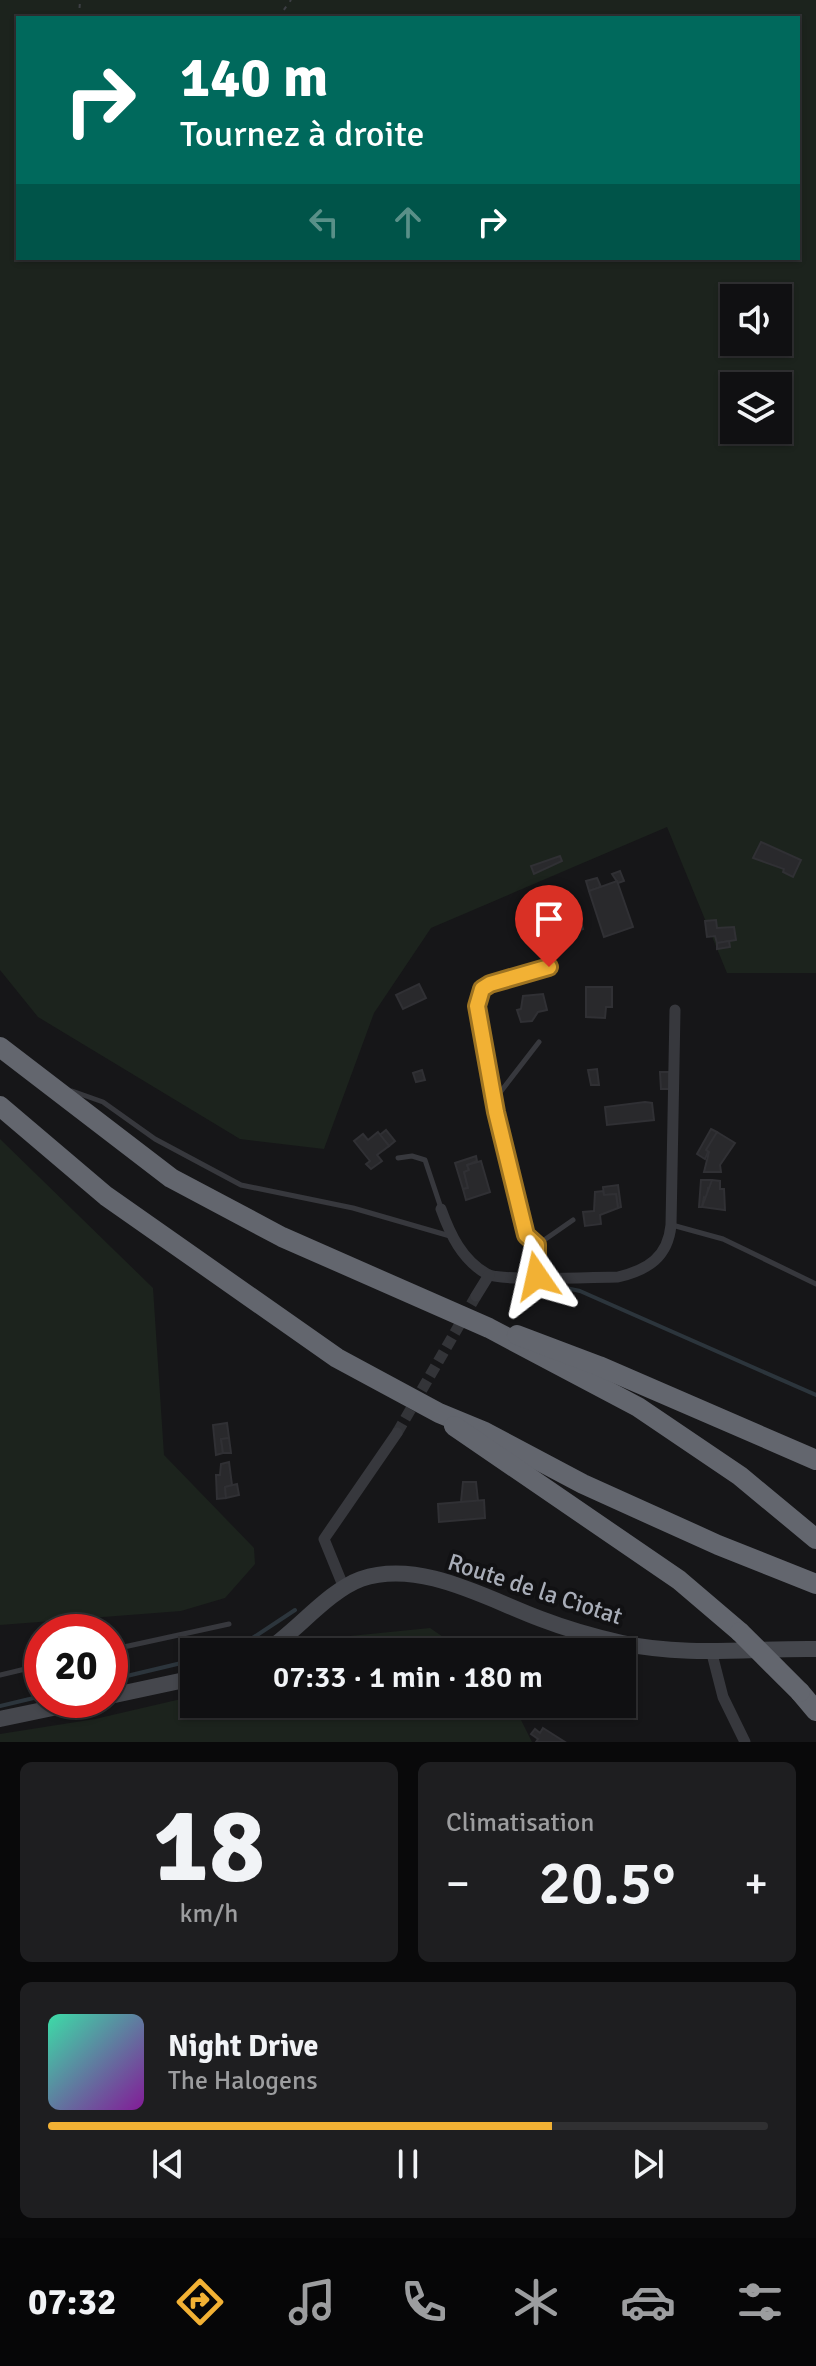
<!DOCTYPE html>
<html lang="fr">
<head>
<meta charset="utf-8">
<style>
	:root { --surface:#101012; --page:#1e1e20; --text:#f1f3f6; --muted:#9c9d9f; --line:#303032; --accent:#f2b134 }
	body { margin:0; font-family:Signika,sans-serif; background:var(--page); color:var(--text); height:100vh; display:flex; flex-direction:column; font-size:30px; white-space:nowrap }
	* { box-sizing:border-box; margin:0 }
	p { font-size:26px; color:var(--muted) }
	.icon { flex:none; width:44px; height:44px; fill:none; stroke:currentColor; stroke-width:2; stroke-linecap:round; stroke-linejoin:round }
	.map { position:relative; height:1742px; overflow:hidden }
	.panel { display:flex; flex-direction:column; gap:20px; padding:20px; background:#09090a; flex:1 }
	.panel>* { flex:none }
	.hud { position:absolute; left:16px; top:16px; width:784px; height:244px; border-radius:0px; box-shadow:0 2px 6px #0004,0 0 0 2px var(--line); background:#00695c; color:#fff; overflow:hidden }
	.tools { position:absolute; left:720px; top:284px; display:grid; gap:16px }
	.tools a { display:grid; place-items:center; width:72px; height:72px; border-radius:0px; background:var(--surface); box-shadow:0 2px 6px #0004,0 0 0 2px var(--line); font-size:40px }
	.speed { position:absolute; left:24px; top:1614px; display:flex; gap:16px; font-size:40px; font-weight:700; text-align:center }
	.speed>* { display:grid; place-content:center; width:104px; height:104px; border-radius:50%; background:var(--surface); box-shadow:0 2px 6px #0004,0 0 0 2px var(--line); line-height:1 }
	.speed .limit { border:12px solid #d22; background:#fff; color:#111 }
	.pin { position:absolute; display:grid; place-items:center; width:68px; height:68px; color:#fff; margin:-82px -34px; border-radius:50% 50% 50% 0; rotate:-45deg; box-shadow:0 0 8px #0007 }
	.pin .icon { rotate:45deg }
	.me { position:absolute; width:88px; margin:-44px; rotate:349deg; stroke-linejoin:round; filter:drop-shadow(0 0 6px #0008) }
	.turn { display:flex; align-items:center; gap:28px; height:168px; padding:0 32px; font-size:36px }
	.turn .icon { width:104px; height:104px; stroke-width:2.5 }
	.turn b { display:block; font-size:56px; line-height:68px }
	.lanes { display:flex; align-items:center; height:76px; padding:0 32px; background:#0003; justify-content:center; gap:40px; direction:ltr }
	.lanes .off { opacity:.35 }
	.big { font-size:60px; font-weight:600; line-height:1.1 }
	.panel .card { flex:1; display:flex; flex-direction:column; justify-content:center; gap:12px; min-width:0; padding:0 28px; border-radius:12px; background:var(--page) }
	.panel .dial { align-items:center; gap:0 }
	.dial b { font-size:104px; line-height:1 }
	.song { display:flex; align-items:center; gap:24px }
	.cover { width:96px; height:96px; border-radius:12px; background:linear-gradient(135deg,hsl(160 70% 55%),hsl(290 70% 35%)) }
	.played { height:8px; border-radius:4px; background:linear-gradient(90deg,var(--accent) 70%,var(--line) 70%) }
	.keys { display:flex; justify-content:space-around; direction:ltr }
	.heat { display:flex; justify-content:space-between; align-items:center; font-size:44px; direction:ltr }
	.panel .tiles { flex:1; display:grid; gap:20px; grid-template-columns:1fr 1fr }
	.card:last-child { grid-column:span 2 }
	.trip { position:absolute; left:180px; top:1638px; width:456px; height:80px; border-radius:0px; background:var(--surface); box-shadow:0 2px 6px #0004,0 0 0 2px var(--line); font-weight:600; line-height:80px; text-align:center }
	.tabs { display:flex; height:128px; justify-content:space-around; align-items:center; background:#060607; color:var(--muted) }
	.tabs .icon { width:56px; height:56px }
	.tabs .on { color:var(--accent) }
	.tabs b { font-size:36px; color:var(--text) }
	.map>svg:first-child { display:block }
	.green { fill:#1c231d; fill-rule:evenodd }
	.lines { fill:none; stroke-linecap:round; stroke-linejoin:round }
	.stream { stroke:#2c353c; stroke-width:4 }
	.building { fill:#29292c; stroke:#303034; stroke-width:2 }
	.minor-tunnel { stroke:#333438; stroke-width:11; stroke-dasharray:11 5.5; stroke-linecap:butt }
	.path { stroke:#3d3f44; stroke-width:2; stroke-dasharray:4 6; stroke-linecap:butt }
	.service { stroke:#37383d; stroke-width:5 }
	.minor { stroke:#37383d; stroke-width:11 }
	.secondary { stroke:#45474d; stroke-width:16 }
	.motorway { stroke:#63666e; stroke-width:20 }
	.motorway-bridge { stroke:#63666e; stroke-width:20 }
	.route-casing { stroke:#9d7322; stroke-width:20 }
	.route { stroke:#f2b134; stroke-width:14 }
	.labels { text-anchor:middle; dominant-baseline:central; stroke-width:8; stroke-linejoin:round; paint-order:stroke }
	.street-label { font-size:24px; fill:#a8adb8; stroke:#111113 }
</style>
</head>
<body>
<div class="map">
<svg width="816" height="1742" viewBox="0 0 816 1742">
	<rect width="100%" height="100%" fill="#161618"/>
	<g class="green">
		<path d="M 0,0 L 816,0 L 816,973 L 727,973 L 667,827 L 431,928 L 374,1013 L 324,1149 L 240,1139 L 38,1017 L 0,970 ZM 18,18 L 798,18 L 798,258 L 18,258 ZM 734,298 L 778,298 L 778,342 L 734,342 ZM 734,386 L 778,386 L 778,430 L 734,430 Z"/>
		<polygon points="0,1139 153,1288 164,1455 254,1548 255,1564 225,1598 181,1611 0,1625"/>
		<polygon points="430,1628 465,1652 300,1652 320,1639"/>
		<polygon points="194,1696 194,1704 513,1704 532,1742 0,1742 0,1734 95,1719"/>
	</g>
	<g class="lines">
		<g class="stream">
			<polyline points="550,1292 561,1287 580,1291 816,1395"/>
			<polyline points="221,1652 242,1645 295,1610"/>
			<polyline points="110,1680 194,1660"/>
			<polyline points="0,1706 42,1696"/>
		</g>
	</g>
	<g class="building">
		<polygon points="761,842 801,860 793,877 783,872 784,869 753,858"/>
		<polygon points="560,856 562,861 534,874 531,866"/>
		<polygon points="620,871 624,881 618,883 612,874"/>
		<polygon points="597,878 601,887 589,891 586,881"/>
		<polygon points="617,881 633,927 604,937 589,891"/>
		<polygon points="573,897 583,929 558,937 547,905"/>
		<polygon points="716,920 717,928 734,927 736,940 717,943 715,936 707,937 705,921"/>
		<polygon points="729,941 730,947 717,949 717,943"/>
		<polygon points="419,984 426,998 403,1009 396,995"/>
		<polygon points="586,987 612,987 612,1007 606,1007 605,1018 586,1017"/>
		<polygon points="543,994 547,1010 538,1012 532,1021 521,1022 517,1010 521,1009 523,996"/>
		<polygon points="597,1069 599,1085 591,1085 588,1070"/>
		<polygon points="422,1070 425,1080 416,1082 413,1073"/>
		<polygon points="660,1072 669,1072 669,1089 661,1089"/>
		<polygon points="645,1102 652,1103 654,1120 607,1125 605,1107"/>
		<polygon points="711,1129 717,1132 705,1159 697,1154"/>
		<polygon points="386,1130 395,1141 389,1146 380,1135"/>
		<polygon points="378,1132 389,1146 377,1155 382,1161 371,1169 366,1164 370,1161 354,1141 363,1134 368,1140"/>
		<polygon points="717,1132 735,1143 720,1165 721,1172 704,1172 709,1152 706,1150"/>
		<polygon points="476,1156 477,1161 467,1165 469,1170 464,1172 468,1188 463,1189 455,1163"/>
		<polygon points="481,1161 490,1192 466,1200 463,1189 468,1188 464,1172 469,1170 467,1165"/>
		<polygon points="701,1180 712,1180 712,1188 708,1188 707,1198 704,1197 702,1207 699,1207"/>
		<polygon points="712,1180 720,1181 720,1189 724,1189 725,1210 702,1207"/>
		<polygon points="618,1185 621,1207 618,1208 616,1194 604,1195 603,1187"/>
		<polygon points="603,1191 604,1195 616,1194 618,1208 600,1215 601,1224 585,1226 583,1212 594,1211 595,1192"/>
		<polygon points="227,1423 229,1438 221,1439 223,1453 216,1455 213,1425"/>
		<polygon points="229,1438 231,1453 223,1453 221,1439"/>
		<polygon points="229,1462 232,1485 225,1487 226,1498 217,1499 216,1475 220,1475 221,1464"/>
		<polygon points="463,1482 476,1482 478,1501 461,1502"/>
		<polygon points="237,1484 239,1495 226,1498 225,1487"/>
		<polygon points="484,1500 485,1518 439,1522 438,1504"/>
		<polygon points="543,1728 565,1742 536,1742 538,1739 531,1734 535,1729 540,1733"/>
	</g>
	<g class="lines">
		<polyline class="minor-tunnel" points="397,1433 476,1296"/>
		<g class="path">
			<polyline points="79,18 80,0"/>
			<polyline points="278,18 291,0"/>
		</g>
		<g class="service">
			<polyline points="72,1091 103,1102 155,1139 241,1185 353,1208 450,1236"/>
			<path d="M 495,1098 C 490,1071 466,1000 490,984 L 549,967"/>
			<polyline points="398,1158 412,1156 425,1160 441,1208"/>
			<polyline points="672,1225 723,1239 816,1284"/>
			<polyline points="537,1245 526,1235 495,1099 539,1042"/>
			<polyline points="537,1276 537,1245 573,1220"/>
			<polyline points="110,1650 229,1624"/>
			<polyline points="0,1675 42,1665"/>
		</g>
		<g class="minor">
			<path d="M 441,1209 C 450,1234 462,1260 487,1274 C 502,1282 594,1277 618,1277 C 648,1270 668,1257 671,1225 L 675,1010"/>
			<polyline points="476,1296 489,1275"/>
			<polyline points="344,1588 324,1539 397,1433"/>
			<polyline points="711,1650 723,1697 745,1742"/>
		</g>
		<g class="secondary">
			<path d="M 265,1652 C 296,1632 328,1591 361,1579 C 421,1559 487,1599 541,1619 C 567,1629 595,1637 622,1643 C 685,1657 752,1648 816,1649"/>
			<polyline points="110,1696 194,1678"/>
			<polyline points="0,1719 91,1700"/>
		</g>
		<g class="motorway">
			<polyline points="0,1047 171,1178 282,1237 489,1328 638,1407 740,1476 816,1539"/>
			<polyline points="0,1106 106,1196 337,1358 439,1413 485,1432 583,1484 718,1545 816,1584"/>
			<polyline points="517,1335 599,1366 816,1460"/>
			<polyline points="454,1426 679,1580 740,1632"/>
			<polyline points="800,1692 816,1711"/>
		</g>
		<polyline class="motorway-bridge" points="740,1632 800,1692"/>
	</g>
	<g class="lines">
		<defs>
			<polyline id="route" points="537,1276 537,1245 526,1235 496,1112 477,1006 482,989 490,984 549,967"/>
		</defs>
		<use href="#route" class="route-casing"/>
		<use href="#route" class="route"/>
	</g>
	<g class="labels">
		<g class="street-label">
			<text transform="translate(535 1589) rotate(18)">Route de la Ciotat</text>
		</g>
	</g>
</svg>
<div class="tools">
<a><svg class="icon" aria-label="sound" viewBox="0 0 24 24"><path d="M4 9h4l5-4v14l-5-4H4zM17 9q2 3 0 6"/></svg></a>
<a><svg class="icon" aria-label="layers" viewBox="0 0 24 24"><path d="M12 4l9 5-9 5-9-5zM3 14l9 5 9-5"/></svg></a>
</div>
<div class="speed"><div class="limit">20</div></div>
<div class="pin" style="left:549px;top:967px;background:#d93025"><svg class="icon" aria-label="arrive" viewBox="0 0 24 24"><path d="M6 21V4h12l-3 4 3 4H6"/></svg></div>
<svg class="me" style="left:537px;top:1276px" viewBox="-20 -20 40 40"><path d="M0-17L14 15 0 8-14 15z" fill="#f2b134" stroke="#fff" stroke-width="4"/></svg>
<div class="trip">07:33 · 1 min · 180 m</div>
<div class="hud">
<div class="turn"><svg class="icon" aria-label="right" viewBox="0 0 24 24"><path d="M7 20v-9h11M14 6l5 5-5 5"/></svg><div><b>140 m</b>Tournez à droite</div></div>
<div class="lanes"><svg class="icon off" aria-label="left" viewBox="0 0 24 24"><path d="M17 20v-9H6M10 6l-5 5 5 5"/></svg><svg class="icon off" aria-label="ahead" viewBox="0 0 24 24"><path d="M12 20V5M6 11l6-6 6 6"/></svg><svg class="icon" aria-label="right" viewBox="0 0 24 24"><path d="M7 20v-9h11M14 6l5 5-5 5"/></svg></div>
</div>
</div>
<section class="panel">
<div class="tiles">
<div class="card dial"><b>18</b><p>km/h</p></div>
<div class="card"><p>Climatisation</p>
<div class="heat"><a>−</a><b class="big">20.5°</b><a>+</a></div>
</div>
<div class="card">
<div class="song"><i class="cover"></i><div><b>Night Drive</b><p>The Halogens</p></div></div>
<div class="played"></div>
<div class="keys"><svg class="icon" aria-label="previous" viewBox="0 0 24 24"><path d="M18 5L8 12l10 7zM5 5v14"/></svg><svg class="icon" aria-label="pause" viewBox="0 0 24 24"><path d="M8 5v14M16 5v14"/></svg><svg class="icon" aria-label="next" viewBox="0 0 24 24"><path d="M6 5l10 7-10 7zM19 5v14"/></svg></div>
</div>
</div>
</section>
<nav class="tabs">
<b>07:32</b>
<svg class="icon on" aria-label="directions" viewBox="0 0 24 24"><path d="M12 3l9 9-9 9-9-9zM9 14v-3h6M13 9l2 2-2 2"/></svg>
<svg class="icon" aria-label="music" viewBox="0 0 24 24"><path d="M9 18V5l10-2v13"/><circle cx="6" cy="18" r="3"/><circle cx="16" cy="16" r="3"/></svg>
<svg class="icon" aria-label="phone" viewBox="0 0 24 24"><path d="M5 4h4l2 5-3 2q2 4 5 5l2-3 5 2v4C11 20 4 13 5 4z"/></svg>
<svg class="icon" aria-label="climate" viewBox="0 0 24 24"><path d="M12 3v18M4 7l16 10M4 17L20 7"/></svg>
<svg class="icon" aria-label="car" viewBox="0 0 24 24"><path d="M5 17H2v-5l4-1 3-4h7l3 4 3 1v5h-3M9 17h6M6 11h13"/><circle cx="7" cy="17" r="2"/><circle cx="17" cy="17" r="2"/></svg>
<svg class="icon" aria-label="filters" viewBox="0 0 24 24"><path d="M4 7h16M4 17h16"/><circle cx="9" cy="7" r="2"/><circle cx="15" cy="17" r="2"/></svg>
</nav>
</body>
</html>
